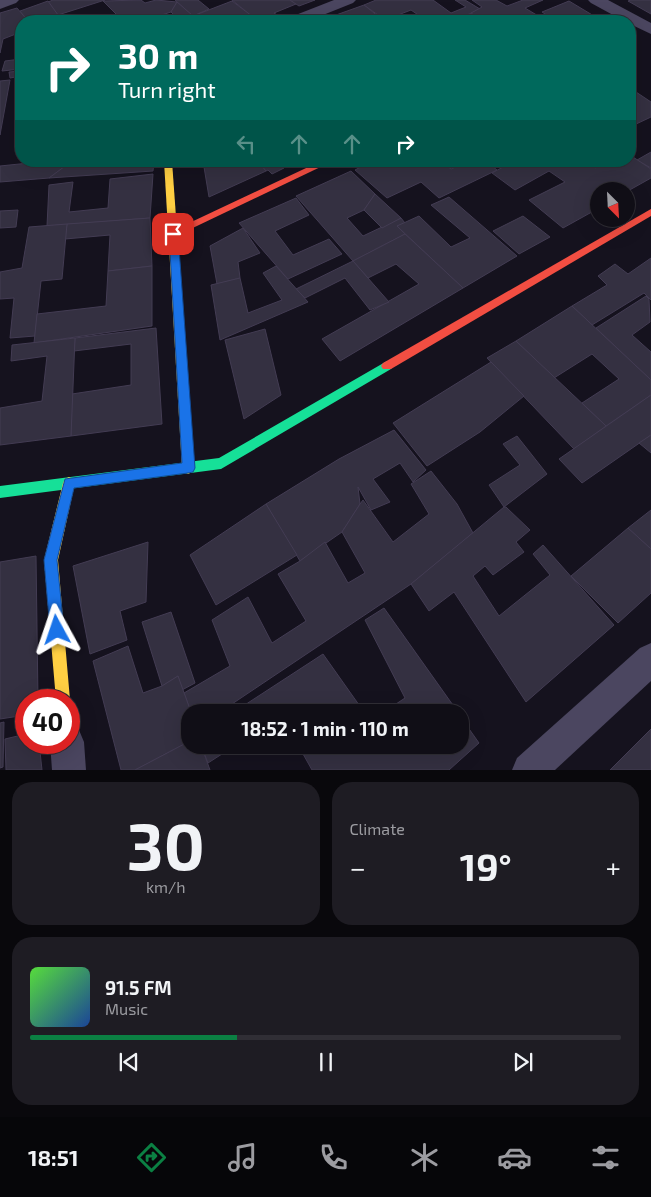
<!DOCTYPE html>
<html lang="en">
<head>
<meta charset="utf-8">
<style>
	:root { --surface:#100e16; --page:#1e1c23; --text:#f1f3f6; --muted:#9c9ca1; --line:#302e35; --accent:#0b8043 }
	body { margin:0; font-family:"Exo 2",sans-serif; background:var(--page); color:var(--text); height:100vh; display:flex; flex-direction:column; font-size:19px; white-space:nowrap }
	* { box-sizing:border-box; margin:0 }
	p { font-size:16px; color:var(--muted) }
	.icon { flex:none; width:28px; height:28px; fill:none; stroke:currentColor; stroke-width:2; stroke-linecap:round; stroke-linejoin:round }
	.map { position:relative; height:770px; overflow:hidden }
	.drawer { display:flex; flex-direction:column; gap:12px; padding:12px; background:#09080c; flex:1 }
	.drawer>* { flex:none }
	.top-card { position:absolute; left:15px; top:15px; width:621px; height:152px; border-radius:20px; box-shadow:0 5px 20px #0002,0 0 0 1px var(--line); background:#00695c; color:#fff; overflow:hidden }
	.needle { width:32px; rotate:156deg }
	.tools { position:absolute; left:590px; top:182px; display:grid; gap:10px }
	.tools a { display:grid; place-items:center; width:45px; height:45px; border-radius:50%; background:var(--surface); box-shadow:0 5px 20px #0002,0 0 0 1px var(--line); font-size:25px }
	.speed { position:absolute; left:15px; top:689px; display:flex; gap:10px; font-size:25px; font-weight:700; text-align:center }
	.speed>* { display:grid; place-content:center; width:65px; height:65px; border-radius:50%; background:var(--surface); box-shadow:0 5px 20px #0002,0 0 0 1px var(--line); line-height:1 }
	.speed .limit { border:8px solid #d22; background:#fff; color:#111 }
	.pin { position:absolute; display:grid; place-items:center; width:42px; height:42px; color:#fff; margin:-21px; border-radius:10px; box-shadow:0 2px 8px #0006 }
	.me { position:absolute; width:55px; margin:-28px; rotate:355deg; stroke-linejoin:round; filter:drop-shadow(0 0 4px #0008) }
	.turn { display:flex; align-items:center; gap:18px; height:105px; padding:0 20px; font-size:22px }
	.turn .icon { width:65px; height:65px; stroke-width:2.5 }
	.turn b { display:block; font-size:35px; line-height:42px }
	.lanes { display:flex; align-items:center; height:48px; padding:0 20px; background:#0003; justify-content:center; gap:25px; direction:ltr }
	.lanes .off { opacity:.35 }
	.big { font-size:38px; font-weight:700; line-height:1.1 }
	.drawer .card { flex:1; display:flex; flex-direction:column; justify-content:center; gap:8px; min-width:0; padding:0 18px; border-radius:20px; background:var(--page) }
	.drawer .dial { align-items:center; gap:0 }
	.dial b { font-size:65px; line-height:1 }
	.song { display:flex; align-items:center; gap:15px }
	.cover { width:60px; height:60px; border-radius:8px; background:linear-gradient(135deg,hsl(110 70% 55%),hsl(220 70% 35%)) }
	.played { height:5px; border-radius:2px; background:linear-gradient(90deg,var(--accent) 35%,var(--line) 35%) }
	.keys { display:flex; justify-content:space-around; direction:ltr }
	.heat { display:flex; justify-content:space-between; align-items:center; font-size:28px; direction:ltr }
	.drawer .tiles { flex:1; display:grid; gap:12px; grid-template-columns:1fr 1fr }
	.card:last-child { grid-column:span 2 }
	.trip { position:absolute; left:181px; top:704px; width:288px; height:50px; border-radius:20px; background:var(--surface); box-shadow:0 5px 20px #0002,0 0 0 1px var(--line); font-weight:700; line-height:50px; text-align:center }
	.tabs { display:flex; height:80px; justify-content:space-around; align-items:center; background:#060609; color:var(--muted) }
	.tabs .icon { width:35px; height:35px }
	.tabs .selected { color:var(--accent) }
	.tabs b { font-size:22px; color:var(--text) }
	.map>svg:first-child { display:block }
	.building { fill:#343041; stroke:#433c53 }
	.lines { fill:none; stroke-linecap:round; stroke-linejoin:round }
	.street { fill:#4b4660; fill-rule:evenodd }
	.fast { fill:#16e098; fill-rule:evenodd }
	.slow { fill:#ffcf43; fill-rule:evenodd }
	.jam { fill:#f24e42; fill-rule:evenodd }
	.route { fill:#1a73e8; stroke:#114b97 }
</style>
</head>
<body>
<div class="map">
<svg width="651" height="770" viewBox="0 0 651 770">
	<rect width="100%" height="100%" fill="#15121e"/>
	<g class="building">
		<polygon points="53,0 105,0 58,15 48,2"/>
		<polygon points="141,0 145,3 156,0 177,2 171,12 143,21 123,21 103,1"/>
		<polygon points="175,0 198,0 209,9 193,16"/>
		<polygon points="232,0 290,0 296,4 274,13 279,16 266,21 258,21"/>
		<polygon points="290,0 315,0 299,6"/>
		<polygon points="376,0 433,0 451,13 466,7 455,0 465,0 480,9 467,15 477,21 427,21 411,10 385,20 364,5"/>
		<polygon points="472,0 496,0 507,6 523,0 543,0 525,8 540,17 532,21 484,21 471,13 482,7"/>
		<polygon points="631,0 651,0 651,14 628,1"/>
		<polygon points="48,1 58,15 37,21 28,21 20,11"/>
		<polygon points="232,1 257,20 199,21 193,16"/>
		<polygon points="569,1 594,16 581,21 551,21 554,20 542,12"/>
		<polygon points="177,2 193,16 199,21 180,21 171,12"/>
		<polygon points="364,5 384,21 322,20"/>
		<polygon points="17,8 28,21 21,21 21,32 3,39 0,53 0,13"/>
		<polygon points="21,59 21,69 2,71 5,61"/>
		<polygon points="21,71 21,76 10,78 9,72"/>
		<polygon points="10,80 0,135 0,81"/>
		<polygon points="630,88 651,102 651,117 634,125 630,125"/>
		<polygon points="651,152 651,168 637,160"/>
		<polygon points="630,155 651,169 651,178 626,192 599,191 599,208 563,228 529,200 565,182 549,171 515,190 492,173 514,161 587,161 595,168 607,161 630,161"/>
		<polygon points="30,161 72,161 49,178 0,182 0,166 29,163"/>
		<polygon points="72,161 154,161 153,171 49,178"/>
		<polygon points="203,161 218,161 219,166 231,161 258,161 266,171 209,197"/>
		<polygon points="258,161 286,161 281,164 284,168 272,174 268,170 266,171"/>
		<polygon points="372,161 440,161 451,169 469,161 486,161 497,170 439,198 421,182 387,198 355,170"/>
		<polygon points="351,171 375,194 364,210 347,218 363,236 401,218 405,223 397,226 405,234 353,261 296,196"/>
		<polygon points="153,174 150,218 47,226 49,185 73,182 69,212 108,208 110,179"/>
		<polygon points="375,194 401,218 382,228 364,210"/>
		<polygon points="449,197 517,256 463,288 397,226 419,216 451,247 470,238 431,205"/>
		<polygon points="296,198 309,215 275,231 293,255 329,239 342,254 288,279 239,223"/>
		<polygon points="18,210 16,227 0,228 0,211"/>
		<polygon points="523,216 550,237 519,254 493,231"/>
		<polygon points="150,218 152,266 108,271 110,235 65,239 67,224"/>
		<polygon points="67,224 62,279 41,281 35,336 10,338 14,298 0,299 0,272 22,268 29,227"/>
		<polygon points="243,228 260,253 238,262 240,278 217,284 210,246"/>
		<polygon points="405,234 463,288 340,361 322,339 419,284 396,264 368,278 353,261"/>
		<polygon points="651,258 651,300 644,293 592,325 572,306 607,285 598,276 615,264 628,274"/>
		<polygon points="353,261 389,302 370,310 345,278 305,298 296,289"/>
		<polygon points="152,266 152,326 34,343 37,314 106,306 108,271"/>
		<polygon points="276,266 308,302 220,340 211,285 240,278 248,313 282,300 263,273"/>
		<polygon points="646,296 649,299 650,322 632,335 651,352 651,380 596,328"/>
		<polygon points="572,306 651,380 651,395 606,426 582,403 619,379 592,354 554,378 516,341"/>
		<polygon points="156,328 162,424 71,436 72,394 131,385 131,344 74,351 75,338"/>
		<polygon points="265,329 281,395 244,419 225,340"/>
		<polygon points="75,338 71,436 0,445 0,408 42,401 47,356 11,361 12,345"/>
		<polygon points="516,341 606,426 574,449 487,358"/>
		<polygon points="491,362 524,396 480,432 427,466 393,423"/>
		<polygon points="651,395 651,435 582,483 559,459"/>
		<polygon points="394,430 426,470 413,482 400,463 373,479 390,502 371,510 358,487 360,504 342,532 300,561 266,504 339,459"/>
		<polygon points="651,435 651,453 639,443"/>
		<polygon points="517,436 547,474 504,507 489,485 520,465 503,444"/>
		<polygon points="431,471 457,504 473,533 411,584 220,712 191,712 184,693 230,666 212,620 248,597 272,643 306,621 278,574 300,561 325,542 348,583 365,573 342,532 360,504 363,500 393,542 429,514 411,484"/>
		<polygon points="266,504 297,555 216,605 190,555"/>
		<polygon points="504,507 506,507 530,530 516,542 524,552 493,575 485,566 473,576 499,616 550,575 533,554 543,545 614,625 526,702 454,592 429,611 411,584"/>
		<polygon points="651,510 651,549 628,528"/>
		<polygon points="628,528 651,549 651,593 618,623 571,576"/>
		<polygon points="148,542 146,602 120,611 127,640 90,654 73,566"/>
		<polygon points="36,556 38,700 26,700 26,715 0,719 0,562"/>
		<polygon points="384,608 450,701 458,712 384,712 405,698 365,620"/>
		<polygon points="171,612 195,683 182,690 178,676 162,686 142,622"/>
		<polygon points="128,646 143,693 162,686 178,676 191,712 190,741 135,770 121,770 93,661"/>
		<polygon points="323,654 364,712 234,712"/>
		<polygon points="460,716 479,743 449,770 312,770 298,745 460,745"/>
		<polygon points="4,722 3,767 0,768 0,723"/>
		<polygon points="651,729 651,770 610,770"/>
		<polygon points="26,734 26,742 39,742 42,770 6,770 5,739"/>
		<polygon points="190,741 190,745 201,745 210,770 135,770"/>
		<polygon points="201,745 236,745 208,763"/>
	</g>
	<g class="lines">
		<g class="street">
			<polygon points="0,0 19,0 16,3 0,9"/>
			<polygon points="334,0 356,0 353,3 308,21 286,21 288,18"/>
			<polygon points="588,0 608,0 651,23 651,34 630,24 630,21 624,21 591,3"/>
			<polygon points="651,643 651,681 555,770 512,770 517,758 640,648"/>
			<polygon points="69,726 79,730 84,742 86,770 52,770 50,742 69,742"/>
		</g>
		<polygon class="fast" points="387,361 391,363 393,366 391,369 221,469 0,498 0,486 219,458"/>
		<g class="slow">
			<polygon points="164,161 172,161 194,468 192,472 188,474 184,472 182,468"/>
			<polygon points="69,477 73,479 75,483 58,560 70,700 69,704 69,700 56,700 44,560 63,483 65,479"/>
		</g>
		<g class="jam">
			<polygon points="321,161 333,161 176,236 173,237 168,234 170,232"/>
			<polygon points="651,209 651,216 391,369 383,369 381,366 383,363"/>
		</g>
	</g>
	<polygon class="route" points="173,231 178,234 195,468 193,472 188,473 74,488 57,560 64,630 62,635 57,637 52,635 50,630 44,560 65,479 182,463 169,234"/>
</svg>
<div class="tools">
<a><svg class="needle" viewBox="-14 -14 28 28"><path d="M0-13l5 13h-10z" fill="#e53935"/><path d="M0 13l5-13h-10z" fill="#9c9ca1"/></svg></a>
</div>
<div class="speed"><div class="limit">40</div></div>
<div class="pin" style="left:173px;top:234px;background:#d93025"><svg class="icon" aria-label="arrive" viewBox="0 0 24 24"><path d="M6 21V4h12l-3 4 3 4H6"/></svg></div>
<svg class="me" style="left:57px;top:630px" viewBox="-20 -20 40 40"><path d="M0-17L14 15 0 8-14 15z" fill="#1a73e8" stroke="#fff" stroke-width="4"/></svg>
<div class="trip">18:52 · 1 min · 110 m</div>
<div class="top-card">
<div class="turn"><svg class="icon" aria-label="right" viewBox="0 0 24 24"><path d="M7 20v-9h11M14 6l5 5-5 5"/></svg><div><b>30 m</b>Turn right</div></div>
<div class="lanes"><svg class="icon off" aria-label="left" viewBox="0 0 24 24"><path d="M17 20v-9H6M10 6l-5 5 5 5"/></svg><svg class="icon off" aria-label="ahead" viewBox="0 0 24 24"><path d="M12 20V5M6 11l6-6 6 6"/></svg><svg class="icon off" aria-label="ahead" viewBox="0 0 24 24"><path d="M12 20V5M6 11l6-6 6 6"/></svg><svg class="icon" aria-label="right" viewBox="0 0 24 24"><path d="M7 20v-9h11M14 6l5 5-5 5"/></svg></div>
</div>
</div>
<section class="drawer">
<div class="tiles">
<div class="card dial"><b>30</b><p>km/h</p></div>
<div class="card"><p>Climate</p>
<div class="heat"><a>−</a><b class="big">19°</b><a>+</a></div>
</div>
<div class="card">
<div class="song"><i class="cover"></i><div><b>91.5 FM</b><p>Music</p></div></div>
<div class="played"></div>
<div class="keys"><svg class="icon" aria-label="previous" viewBox="0 0 24 24"><path d="M18 5L8 12l10 7zM5 5v14"/></svg><svg class="icon" aria-label="pause" viewBox="0 0 24 24"><path d="M8 5v14M16 5v14"/></svg><svg class="icon" aria-label="next" viewBox="0 0 24 24"><path d="M6 5l10 7-10 7zM19 5v14"/></svg></div>
</div>
</div>
</section>
<nav class="tabs">
<b>18:51</b>
<svg class="icon selected" aria-label="directions" viewBox="0 0 24 24"><path d="M12 3l9 9-9 9-9-9zM9 14v-3h6M13 9l2 2-2 2"/></svg>
<svg class="icon" aria-label="music" viewBox="0 0 24 24"><path d="M9 18V5l10-2v13"/><circle cx="6" cy="18" r="3"/><circle cx="16" cy="16" r="3"/></svg>
<svg class="icon" aria-label="phone" viewBox="0 0 24 24"><path d="M5 4h4l2 5-3 2q2 4 5 5l2-3 5 2v4C11 20 4 13 5 4z"/></svg>
<svg class="icon" aria-label="climate" viewBox="0 0 24 24"><path d="M12 3v18M4 7l16 10M4 17L20 7"/></svg>
<svg class="icon" aria-label="car" viewBox="0 0 24 24"><path d="M5 17H2v-5l4-1 3-4h7l3 4 3 1v5h-3M9 17h6M6 11h13"/><circle cx="7" cy="17" r="2"/><circle cx="17" cy="17" r="2"/></svg>
<svg class="icon" aria-label="filters" viewBox="0 0 24 24"><path d="M4 7h16M4 17h16"/><circle cx="9" cy="7" r="2"/><circle cx="15" cy="17" r="2"/></svg>
</nav>
</body>
</html>
